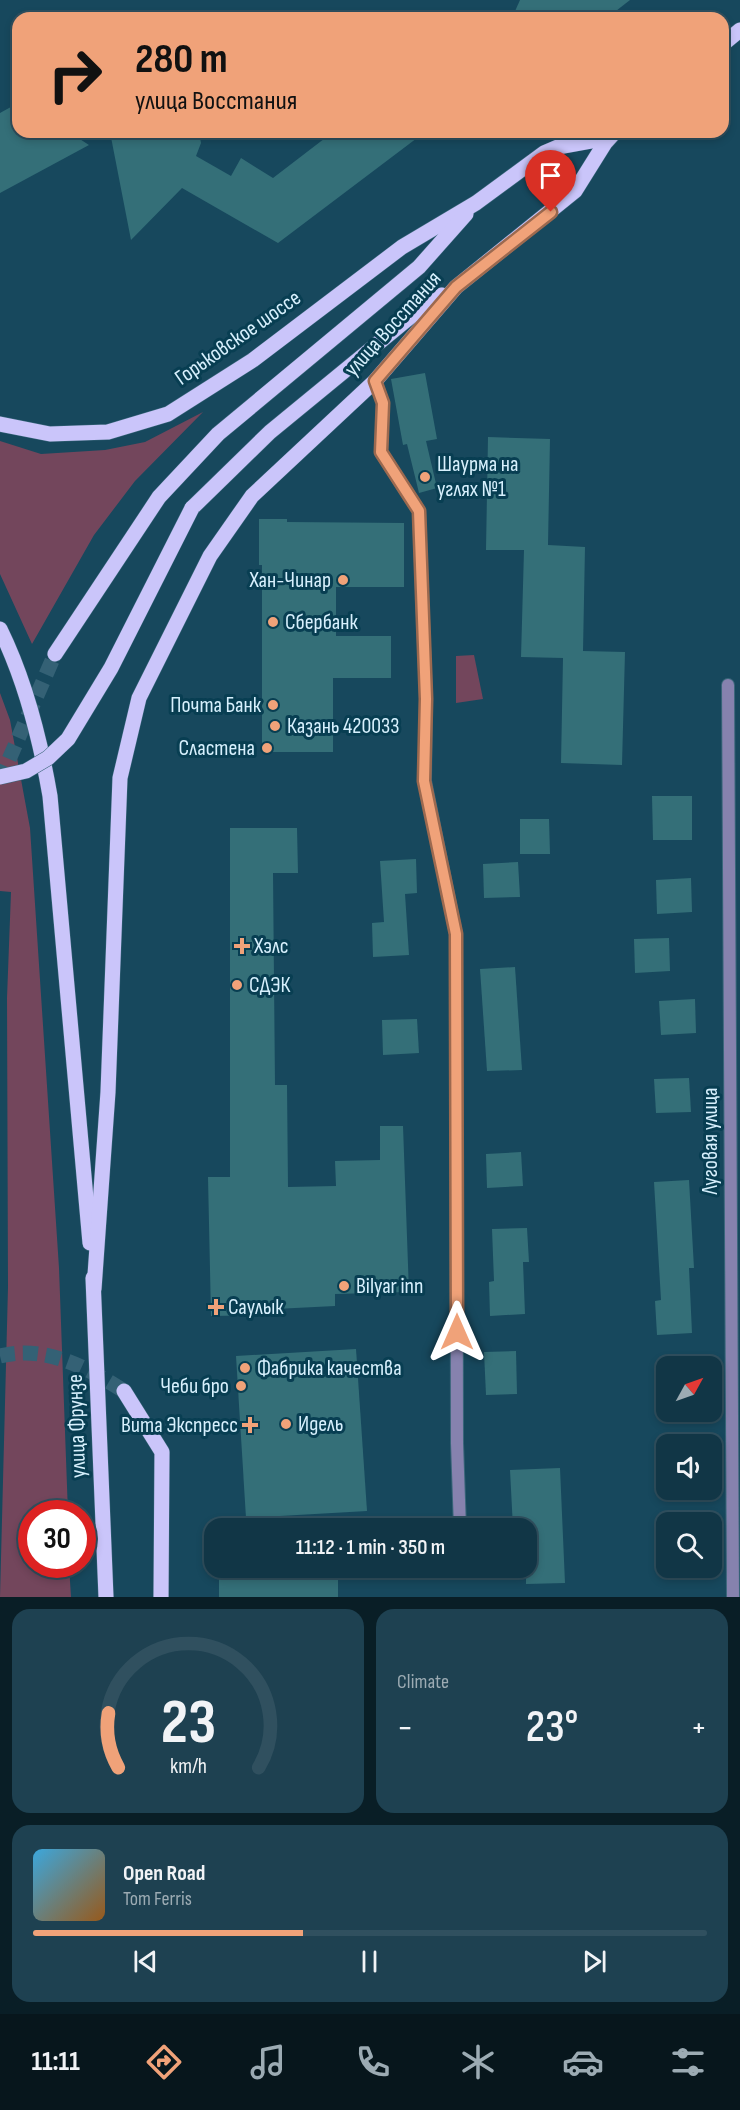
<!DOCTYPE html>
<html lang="en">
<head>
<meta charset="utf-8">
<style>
	:root { --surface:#113646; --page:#1e4151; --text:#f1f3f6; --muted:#9cabb3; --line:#30505f; --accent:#f0a279 }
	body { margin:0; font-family:"Sofia Sans Condensed",sans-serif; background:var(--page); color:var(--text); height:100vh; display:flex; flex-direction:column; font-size:22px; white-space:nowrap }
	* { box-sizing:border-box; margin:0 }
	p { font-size:20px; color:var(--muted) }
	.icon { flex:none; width:33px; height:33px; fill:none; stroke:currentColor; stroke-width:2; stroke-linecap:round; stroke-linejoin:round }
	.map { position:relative; height:1597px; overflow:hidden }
	.sheet { display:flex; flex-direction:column; gap:12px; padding:12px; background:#091e26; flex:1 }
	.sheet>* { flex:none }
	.banner { position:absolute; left:12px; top:12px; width:717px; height:126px; border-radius:18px; box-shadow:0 3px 9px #0003,0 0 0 2px var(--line); background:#f0a279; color:#111; overflow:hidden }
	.needle { width:39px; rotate:50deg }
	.controls { position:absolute; left:656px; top:1356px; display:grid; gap:12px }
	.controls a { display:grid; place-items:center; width:66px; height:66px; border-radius:12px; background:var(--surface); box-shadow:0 3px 9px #0003,0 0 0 2px var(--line); font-size:30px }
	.speed { position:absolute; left:18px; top:1500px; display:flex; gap:12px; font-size:30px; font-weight:700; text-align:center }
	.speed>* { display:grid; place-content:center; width:78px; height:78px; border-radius:50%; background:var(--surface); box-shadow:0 3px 9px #0003,0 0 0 2px var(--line); line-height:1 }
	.speed .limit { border:9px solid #d22; background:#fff; color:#111 }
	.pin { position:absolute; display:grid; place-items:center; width:51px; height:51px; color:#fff; margin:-62px -26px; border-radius:50% 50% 50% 0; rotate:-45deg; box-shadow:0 0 6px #0007 }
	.pin .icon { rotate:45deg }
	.me { position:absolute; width:66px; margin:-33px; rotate:0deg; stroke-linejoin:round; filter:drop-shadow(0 0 4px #0008) }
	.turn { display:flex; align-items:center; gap:21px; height:126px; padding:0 24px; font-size:27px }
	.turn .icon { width:78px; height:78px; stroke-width:2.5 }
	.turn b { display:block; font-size:42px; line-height:51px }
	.big { font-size:45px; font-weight:600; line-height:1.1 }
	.sheet .card { flex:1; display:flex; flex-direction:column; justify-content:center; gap:9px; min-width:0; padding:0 21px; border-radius:18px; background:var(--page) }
	.sheet .dial { align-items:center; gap:0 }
	.dial svg { height:156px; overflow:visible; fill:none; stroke:var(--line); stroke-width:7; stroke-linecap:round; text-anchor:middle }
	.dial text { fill:var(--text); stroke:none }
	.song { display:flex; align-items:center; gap:18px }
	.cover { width:72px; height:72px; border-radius:9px; background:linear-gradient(135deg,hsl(200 70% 55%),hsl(30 70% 35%)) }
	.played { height:6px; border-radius:3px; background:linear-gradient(90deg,var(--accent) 40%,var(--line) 40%) }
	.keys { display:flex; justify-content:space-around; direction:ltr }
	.heat { display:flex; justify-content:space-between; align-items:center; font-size:33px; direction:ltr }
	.sheet .tiles { flex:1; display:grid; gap:12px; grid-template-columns:1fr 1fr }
	.card:last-child { grid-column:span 2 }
	.trip { position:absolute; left:204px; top:1518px; width:333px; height:60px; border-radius:18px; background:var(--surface); box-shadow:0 3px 9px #0003,0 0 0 2px var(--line); font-weight:600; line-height:60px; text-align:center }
	.dock { display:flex; height:96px; justify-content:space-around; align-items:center; background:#07161c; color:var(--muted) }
	.dock .icon { width:42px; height:42px }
	.dock .active { color:var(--accent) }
	.dock b { font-size:27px; color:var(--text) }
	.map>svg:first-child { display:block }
	.green { fill:#73465c }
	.building { fill:#346f78 }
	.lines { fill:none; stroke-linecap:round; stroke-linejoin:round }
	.primary-tunnel { stroke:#346175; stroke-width:15; stroke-dasharray:15 8; stroke-linecap:butt }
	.minor-casing { stroke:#3a667a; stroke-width:14 }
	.primary-casing { stroke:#3a667a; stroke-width:16 }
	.minor { stroke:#8682ae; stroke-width:12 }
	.primary { stroke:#cac5fa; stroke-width:15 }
	.primary-bridge-casing { stroke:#3a667a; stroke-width:16; stroke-linecap:butt }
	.primary-bridge { stroke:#cac5fa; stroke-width:15 }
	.route-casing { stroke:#9c694f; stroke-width:15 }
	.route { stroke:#f0a279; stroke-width:10 }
	.poi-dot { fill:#f0a279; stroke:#083e52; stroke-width:2 }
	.labels { text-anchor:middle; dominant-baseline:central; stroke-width:6; stroke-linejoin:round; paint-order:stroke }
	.street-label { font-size:22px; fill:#d7f0fd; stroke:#083e52 }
	.poi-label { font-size:22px; fill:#d7f0fd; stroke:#083e52; text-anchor:start }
</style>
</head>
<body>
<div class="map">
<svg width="740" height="1597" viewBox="0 0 740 1597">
	<rect width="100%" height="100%" fill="#17485d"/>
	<g class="green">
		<polygon points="203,412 135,481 94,535 32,644 0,574 0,441 41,454 105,450 145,442"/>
		<polygon points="474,655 483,699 456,703 456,656"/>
		<polygon points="0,693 10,720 30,828 59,1268 68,1513 32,1514 32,1564 69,1565 71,1597 0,1597 8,1287 7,998 11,892 0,891"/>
	</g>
	<g class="building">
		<polygon points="520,0 630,0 607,18 512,18"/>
		<polygon points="18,103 18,132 69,132 89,145 0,193 0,113"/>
		<polygon points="110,132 199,132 201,143 196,156 231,176 241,158 273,178 333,132 425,132 278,243 182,188 131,240"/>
		<polygon points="425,373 437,439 426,441 437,488 419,493 407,444 403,445 391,379"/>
		<polygon points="488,437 550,439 548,545 585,547 583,651 625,652 622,765 561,763 563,658 521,657 524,550 486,550"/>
		<polygon points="259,519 287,519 287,522 404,523 404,587 336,587 336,636 391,636 391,678 333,678 333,752 262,752 262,565 259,565"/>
		<polygon points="652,796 692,796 692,840 653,840"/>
		<polygon points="520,819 549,819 550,854 520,854"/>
		<polygon points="230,828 297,828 298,873 273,873 275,1085 287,1085 288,1187 336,1186 335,1161 380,1160 380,1126 403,1126 409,1292 335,1294 335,1306 275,1309 275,1315 211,1316 208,1177 230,1177"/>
		<polygon points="416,859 417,893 405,894 409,955 373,957 372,923 384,922 380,861"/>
		<polygon points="518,862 520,897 484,898 483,864"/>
		<polygon points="691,878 692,912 657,914 656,880"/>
		<polygon points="669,938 670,971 635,973 634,939"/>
		<polygon points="515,967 522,1070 487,1071 480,969"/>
		<polygon points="695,999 696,1033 661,1035 659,1001"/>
		<polygon points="417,1019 419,1053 383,1055 382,1020"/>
		<polygon points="689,1078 691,1112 656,1113 654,1079"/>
		<polygon points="521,1152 523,1186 487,1188 486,1154"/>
		<polygon points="689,1180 694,1268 689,1268 692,1333 657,1335 655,1301 661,1300 654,1182"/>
		<polygon points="527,1228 529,1262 523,1262 525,1314 490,1316 489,1282 494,1281 492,1229"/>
		<polygon points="356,1349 367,1511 246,1518 236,1356"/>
		<polygon points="516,1351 517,1394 486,1395 484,1352"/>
		<polygon points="560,1468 565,1583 526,1584 526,1528 513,1528 510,1470"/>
		<polygon points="288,1568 338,1568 338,1597 219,1597 219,1573 288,1573"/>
	</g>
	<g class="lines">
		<g class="primary-tunnel">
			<polyline points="0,780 55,654"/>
			<path d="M 0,1356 C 46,1345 86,1367 124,1391"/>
		</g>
		<defs>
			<g id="minor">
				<polyline points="375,381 383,403 381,452 419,511 426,699 425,781 456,934 457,1443 460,1528"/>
				<polyline points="728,685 733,1597"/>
			</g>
			<g id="primary">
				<polyline points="723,44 740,30"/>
				<polyline points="0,424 50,434 108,432 168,414 253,360 402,247 476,203 544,153 558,147 591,141 608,132"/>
				<polyline points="192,508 270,432 421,308 442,295"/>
				<path d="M 0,629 C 26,682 40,738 50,796 L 90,1243"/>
				<polyline points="55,654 159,497 218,434 419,267 466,214"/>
				<polyline points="93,1278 106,1597"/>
				<polyline points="94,1289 108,1092 120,778 139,698 210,556 252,496 375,381 456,287 575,191 605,143 615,132"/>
				<polyline points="124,1391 162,1452 161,1597"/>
			</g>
		</defs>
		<use href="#minor" class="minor-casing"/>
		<use href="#primary" class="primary-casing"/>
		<use href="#minor" class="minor"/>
		<use href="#primary" class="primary"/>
		<defs>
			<polyline id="primary-bridge" points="0,777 26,771 48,758 68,739 111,668 192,508"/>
		</defs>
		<use href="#primary-bridge" class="primary-bridge-casing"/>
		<use href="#primary-bridge" class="primary-bridge"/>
	</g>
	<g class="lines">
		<defs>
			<polyline id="route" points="457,1332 456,934 424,781 426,699 419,511 381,452 383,403 375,381 456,287 551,212"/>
		</defs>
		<use href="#route" class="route-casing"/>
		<use href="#route" class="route"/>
	</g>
	<g class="poi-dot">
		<circle cx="425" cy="477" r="6"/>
		<circle cx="343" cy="580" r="6"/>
		<circle cx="273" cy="622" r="6"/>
		<circle cx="273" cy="705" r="6"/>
		<circle cx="275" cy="726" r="6"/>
		<circle cx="267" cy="748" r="6"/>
		<path d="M239 937h6v6h6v6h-6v6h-6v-6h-6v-6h6z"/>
		<circle cx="237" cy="985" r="6"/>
		<circle cx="344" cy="1286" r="6"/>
		<path d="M213 1298h6v6h6v6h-6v6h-6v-6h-6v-6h6z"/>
		<circle cx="245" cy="1368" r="6"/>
		<circle cx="241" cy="1386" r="6"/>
		<circle cx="286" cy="1424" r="6"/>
		<path d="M247 1416h6v6h6v6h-6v6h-6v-6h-6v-6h6z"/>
	</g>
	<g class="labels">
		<g class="street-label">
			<text transform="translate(393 324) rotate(-48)">улица Восстания</text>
			<text transform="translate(238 338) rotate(-35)">Горьковское шоссе</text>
			<text transform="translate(710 1141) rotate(-90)">Луговая улица</text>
			<text transform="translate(77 1426) rotate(-92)">улица Фрунзе</text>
		</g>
		<g class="poi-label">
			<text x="437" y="464">Шаурма на<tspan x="437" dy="25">углях №1</tspan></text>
			<text x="331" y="580" text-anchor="end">Хан-Чинар</text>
			<text x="285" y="622">Сбербанк</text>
			<text x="261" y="705" text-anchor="end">Почта Банк</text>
			<text x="287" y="726">Казань 420033</text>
			<text x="255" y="748" text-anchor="end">Сластена</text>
			<text x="254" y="946">Хэлс</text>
			<text x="249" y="985">СДЭК</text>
			<text x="356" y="1286">Bilyar inn</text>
			<text x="228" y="1307">Саулык</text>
			<text x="257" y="1368">Фабрика качества</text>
			<text x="229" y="1386" text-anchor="end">Чеби бро</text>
			<text x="298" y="1424">Идель</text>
			<text x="238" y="1425" text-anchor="end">Вита Экспресс</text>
		</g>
	</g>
</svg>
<div class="controls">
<a><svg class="needle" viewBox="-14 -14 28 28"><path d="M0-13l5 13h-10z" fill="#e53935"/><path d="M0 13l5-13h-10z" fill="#9cabb3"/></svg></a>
<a><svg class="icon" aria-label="sound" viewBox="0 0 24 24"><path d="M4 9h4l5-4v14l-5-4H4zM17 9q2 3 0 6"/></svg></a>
<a><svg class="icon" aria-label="search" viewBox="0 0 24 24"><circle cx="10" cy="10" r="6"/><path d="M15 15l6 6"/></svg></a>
</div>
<div class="speed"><div class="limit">30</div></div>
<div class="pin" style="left:551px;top:212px;background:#d93025"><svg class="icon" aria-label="arrive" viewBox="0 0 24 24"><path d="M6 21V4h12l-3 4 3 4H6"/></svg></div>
<svg class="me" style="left:457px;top:1332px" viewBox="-20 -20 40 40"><path d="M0-17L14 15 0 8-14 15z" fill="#f0a279" stroke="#fff" stroke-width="4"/></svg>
<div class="trip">11:12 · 1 min · 350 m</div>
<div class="banner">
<div class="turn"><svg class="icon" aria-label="right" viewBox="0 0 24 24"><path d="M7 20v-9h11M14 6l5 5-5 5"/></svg><div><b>280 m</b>улица Восстания</div></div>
</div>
</div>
<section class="sheet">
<div class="tiles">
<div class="card dial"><svg viewBox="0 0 100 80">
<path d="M14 69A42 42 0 1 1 86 69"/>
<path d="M14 69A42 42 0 0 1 9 41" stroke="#f0a279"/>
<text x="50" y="56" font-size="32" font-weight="700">23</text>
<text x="50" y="72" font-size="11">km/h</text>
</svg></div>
<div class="card"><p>Climate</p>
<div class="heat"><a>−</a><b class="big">23°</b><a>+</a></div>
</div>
<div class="card">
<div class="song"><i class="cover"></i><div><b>Open Road</b><p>Tom Ferris</p></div></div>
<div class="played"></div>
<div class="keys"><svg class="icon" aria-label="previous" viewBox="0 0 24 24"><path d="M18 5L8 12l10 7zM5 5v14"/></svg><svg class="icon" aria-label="pause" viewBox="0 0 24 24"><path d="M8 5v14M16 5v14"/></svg><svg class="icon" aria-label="next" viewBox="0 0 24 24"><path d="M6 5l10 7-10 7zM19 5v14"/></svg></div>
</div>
</div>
</section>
<nav class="dock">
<b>11:11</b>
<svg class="icon active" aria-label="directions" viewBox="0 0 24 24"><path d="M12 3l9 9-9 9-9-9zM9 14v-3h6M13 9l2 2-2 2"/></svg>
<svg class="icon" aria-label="music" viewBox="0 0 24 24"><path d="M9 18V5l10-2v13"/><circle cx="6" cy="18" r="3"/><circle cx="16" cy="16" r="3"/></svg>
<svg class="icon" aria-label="phone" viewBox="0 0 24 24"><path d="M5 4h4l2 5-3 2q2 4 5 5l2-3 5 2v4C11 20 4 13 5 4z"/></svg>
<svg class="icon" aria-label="climate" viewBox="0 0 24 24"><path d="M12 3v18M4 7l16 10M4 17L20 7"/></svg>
<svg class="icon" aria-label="car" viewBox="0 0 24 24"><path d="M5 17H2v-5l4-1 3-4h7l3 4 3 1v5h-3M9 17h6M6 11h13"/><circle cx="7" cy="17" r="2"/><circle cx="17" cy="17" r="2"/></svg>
<svg class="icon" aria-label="filters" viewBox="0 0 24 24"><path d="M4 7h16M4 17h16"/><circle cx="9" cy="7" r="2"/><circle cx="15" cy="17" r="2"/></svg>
</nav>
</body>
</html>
